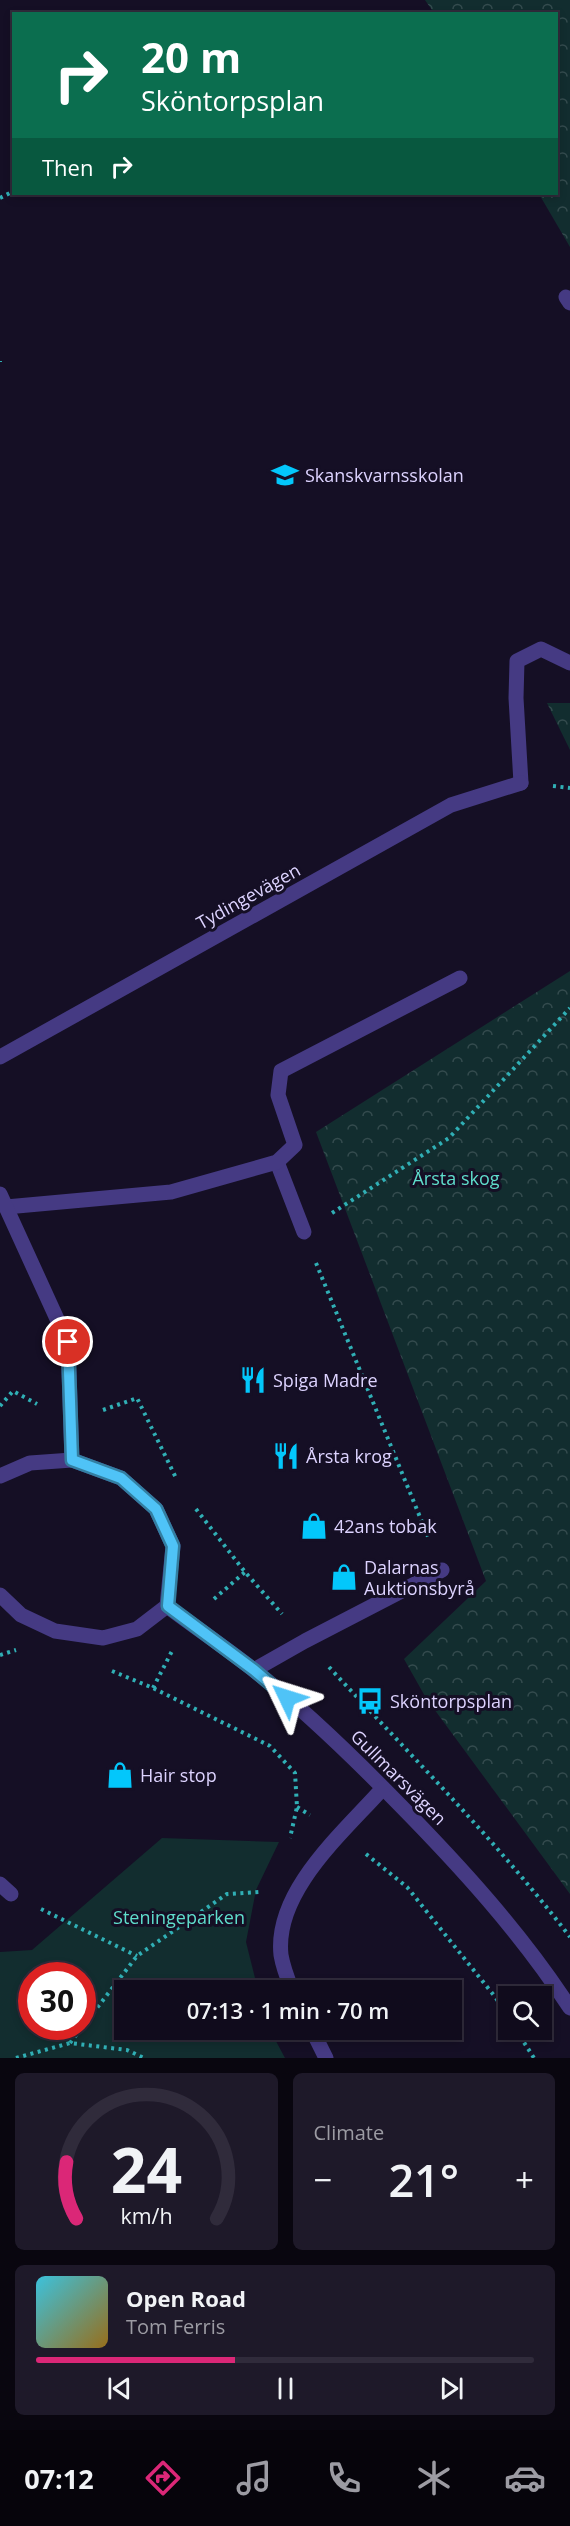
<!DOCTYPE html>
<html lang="en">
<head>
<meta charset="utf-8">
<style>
	:root { --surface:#100b1c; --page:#1e1929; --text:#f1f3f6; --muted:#9c9ba3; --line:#302b3b; --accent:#db2777 }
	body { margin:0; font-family:"Open Sans",sans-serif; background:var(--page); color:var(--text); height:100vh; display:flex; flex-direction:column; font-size:22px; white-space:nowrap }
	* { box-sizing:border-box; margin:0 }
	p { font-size:20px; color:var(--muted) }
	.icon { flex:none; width:33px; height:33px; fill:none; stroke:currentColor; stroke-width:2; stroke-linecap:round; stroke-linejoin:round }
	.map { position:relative; height:2058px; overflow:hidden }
	.side { display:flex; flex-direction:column; gap:15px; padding:15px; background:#09060f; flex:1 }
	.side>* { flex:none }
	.top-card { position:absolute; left:12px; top:12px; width:546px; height:183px; border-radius:0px; box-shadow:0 3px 9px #0003,0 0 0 2px var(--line); background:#0b6e4f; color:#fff; overflow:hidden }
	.tools { position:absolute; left:498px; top:1986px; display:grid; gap:12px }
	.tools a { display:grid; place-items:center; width:54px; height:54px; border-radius:0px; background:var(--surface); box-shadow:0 3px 9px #0003,0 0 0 2px var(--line); font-size:30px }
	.speed { position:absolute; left:18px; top:1962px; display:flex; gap:12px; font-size:30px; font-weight:700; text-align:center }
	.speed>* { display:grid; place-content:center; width:78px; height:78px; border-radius:50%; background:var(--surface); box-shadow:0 3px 9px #0003,0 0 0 2px var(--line); line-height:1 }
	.speed .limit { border:9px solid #d22; background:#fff; color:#111 }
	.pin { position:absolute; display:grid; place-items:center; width:51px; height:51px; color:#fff; margin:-26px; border:3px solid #fff; border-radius:50%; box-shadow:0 2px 6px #0007 }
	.me { position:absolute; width:66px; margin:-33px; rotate:311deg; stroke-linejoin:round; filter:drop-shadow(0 0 4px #0008) }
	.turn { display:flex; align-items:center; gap:21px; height:126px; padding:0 30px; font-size:27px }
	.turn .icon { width:78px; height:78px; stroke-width:2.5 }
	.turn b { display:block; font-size:42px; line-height:51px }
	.then { display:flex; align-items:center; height:57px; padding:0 30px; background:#0003; gap:12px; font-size:22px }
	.big { font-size:45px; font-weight:600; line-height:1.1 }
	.side .tile { flex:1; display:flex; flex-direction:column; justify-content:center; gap:9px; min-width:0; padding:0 21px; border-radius:9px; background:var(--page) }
	.side .dial { align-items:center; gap:0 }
	.dial svg { height:156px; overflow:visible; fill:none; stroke:var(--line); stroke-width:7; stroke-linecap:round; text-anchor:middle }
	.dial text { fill:var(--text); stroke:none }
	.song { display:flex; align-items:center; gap:18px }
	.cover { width:72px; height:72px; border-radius:9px; background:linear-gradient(135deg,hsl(190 70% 55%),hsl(40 70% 35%)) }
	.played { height:6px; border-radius:3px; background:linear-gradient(90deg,var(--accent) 40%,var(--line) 40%) }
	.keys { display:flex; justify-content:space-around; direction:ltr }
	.heat { display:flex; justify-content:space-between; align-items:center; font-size:33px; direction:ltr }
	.side .tiles { flex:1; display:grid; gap:15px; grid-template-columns:1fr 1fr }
	.tile:last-child { grid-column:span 2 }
	.trip { position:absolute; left:114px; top:1980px; width:348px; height:60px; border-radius:0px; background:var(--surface); box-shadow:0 3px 9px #0003,0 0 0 2px var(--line); font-weight:600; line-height:60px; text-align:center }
	.dock { display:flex; height:96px; justify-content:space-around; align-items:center; background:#06040b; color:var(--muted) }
	.dock .icon { width:42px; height:42px }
	.dock .on { color:var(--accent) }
	.dock b { font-size:27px; color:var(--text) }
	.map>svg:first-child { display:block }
	.forest { fill:url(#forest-crowns) }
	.green { fill:#122d2f; fill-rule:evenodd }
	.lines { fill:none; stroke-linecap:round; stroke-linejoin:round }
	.path { stroke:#30afb5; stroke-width:4; stroke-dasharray:3 4.5; stroke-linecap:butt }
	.service { stroke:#453a83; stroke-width:15 }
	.minor { stroke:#453a83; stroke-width:15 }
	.route-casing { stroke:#337fa1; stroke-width:15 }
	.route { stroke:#4fc3f7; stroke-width:10 }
	.labels { text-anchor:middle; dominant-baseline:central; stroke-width:6; stroke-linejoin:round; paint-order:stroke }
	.poi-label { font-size:18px; fill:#ddd3ff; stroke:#150f25; text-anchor:start }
	.street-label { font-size:18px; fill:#ddd3ff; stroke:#150f25 }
	.park-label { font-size:18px; fill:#5fdecc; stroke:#150f25 }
</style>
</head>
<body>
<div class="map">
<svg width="570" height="2058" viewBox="0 0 570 2058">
	<defs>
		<pattern id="forest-crowns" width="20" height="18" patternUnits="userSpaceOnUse" patternTransform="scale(1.5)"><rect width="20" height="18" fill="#122d2f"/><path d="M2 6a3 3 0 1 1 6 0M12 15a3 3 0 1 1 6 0" fill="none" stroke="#344b4e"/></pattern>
	</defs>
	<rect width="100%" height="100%" fill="#150f25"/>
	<g class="forest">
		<polygon points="425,0 570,0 570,247 539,194 556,194 556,14 434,13"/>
		<polygon points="547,703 570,703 570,750"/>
		<polygon points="570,971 570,1894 426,1698 404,1659 486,1581 316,1132"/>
	</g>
	<path class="green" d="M 162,1838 L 279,1842 L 256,1890 L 246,1942 L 258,1990 L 124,1990 L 124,2030 L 270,2030 L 285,2058 L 0,2058 L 0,1952 L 32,1950 ZM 32,1976 L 82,1976 L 82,2026 L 32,2026 Z"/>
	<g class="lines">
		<g class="path">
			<polyline points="0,198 14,191"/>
			<polyline points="0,361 0,362"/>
			<polyline points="553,786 570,788"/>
			<polyline points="332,1213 449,1138 570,1008"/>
			<polyline points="316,1263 429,1539"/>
			<polyline points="0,1406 13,1391 37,1404"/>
			<polyline points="103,1410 137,1398 177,1480"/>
			<polyline points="196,1509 245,1572 282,1614"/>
			<polyline points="214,1599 245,1572"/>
			<polyline points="0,1655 16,1650"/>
			<path d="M 329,1667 C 412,1757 495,1839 570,1937"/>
			<polyline points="112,1671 153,1688 270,1746 295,1773 297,1807 290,1838"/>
			<polyline points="153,1688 172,1651"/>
			<polyline points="297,1807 310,1815"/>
			<polyline points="366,1854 407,1887 496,1998 508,2017"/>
			<polyline points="41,1909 137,1956"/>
			<polyline points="516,2030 534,2058"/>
			<polyline points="70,2043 137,1956 227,1894 259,1892"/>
			<polyline points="16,2058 70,2043 127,2050 144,2058"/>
		</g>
		<g class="service">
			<polyline points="566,297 570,303"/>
			<polyline points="521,783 516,698 517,661 541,649 570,663"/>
			<polyline points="277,1162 304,1232"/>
			<polyline points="6,1207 171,1192 277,1162 295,1145 278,1095 281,1071 460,978"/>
			<polyline points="254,1670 305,1641 442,1570"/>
			<polyline points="0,1884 11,1894"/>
		</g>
		<g class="minor">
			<polyline points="0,1057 451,805 521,783"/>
			<polyline points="0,1194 68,1343 72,1460"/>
			<polyline points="0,1476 30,1463 72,1460 121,1478 156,1509 173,1546 167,1606 137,1629 103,1638 55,1631 21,1615 0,1595"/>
			<path d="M 167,1606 C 196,1628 226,1648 255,1671 C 306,1711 353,1757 398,1803 C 461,1867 521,1933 570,2008"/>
			<path d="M 292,1990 C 288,1980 283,1967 281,1955 C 274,1891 344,1832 383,1788"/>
			<polyline points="312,2030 326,2058"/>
		</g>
	</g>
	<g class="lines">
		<defs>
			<polyline id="route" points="68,1342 72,1460 121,1478 156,1509 173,1546 168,1606 254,1670 287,1698"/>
		</defs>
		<use href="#route" class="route-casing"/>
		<use href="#route" class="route"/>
	</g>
	<defs>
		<symbol id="school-bare" viewBox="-9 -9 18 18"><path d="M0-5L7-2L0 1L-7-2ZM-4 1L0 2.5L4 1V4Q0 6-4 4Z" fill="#03c7fb" stroke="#150f25" stroke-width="2.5" paint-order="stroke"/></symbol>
		<symbol id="restaurant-bare" viewBox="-9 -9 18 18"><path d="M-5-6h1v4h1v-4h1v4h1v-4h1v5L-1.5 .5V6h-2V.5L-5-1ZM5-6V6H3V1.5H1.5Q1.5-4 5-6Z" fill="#03c7fb" stroke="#150f25" stroke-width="2.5" paint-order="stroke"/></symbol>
		<symbol id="shop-bare" viewBox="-9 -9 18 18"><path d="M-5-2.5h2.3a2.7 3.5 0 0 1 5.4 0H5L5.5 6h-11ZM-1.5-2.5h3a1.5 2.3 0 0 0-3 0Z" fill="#03c7fb" stroke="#150f25" stroke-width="2.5" paint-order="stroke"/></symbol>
		<symbol id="bus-bare" viewBox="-9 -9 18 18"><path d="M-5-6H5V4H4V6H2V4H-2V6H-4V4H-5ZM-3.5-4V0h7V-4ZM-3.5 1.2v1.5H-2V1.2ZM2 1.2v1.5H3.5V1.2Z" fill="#03c7fb" stroke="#150f25" stroke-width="2.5" paint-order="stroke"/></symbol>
	</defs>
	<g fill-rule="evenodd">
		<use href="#school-bare" x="266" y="456" width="38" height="38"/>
		<use href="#restaurant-bare" x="234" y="1361" width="38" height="38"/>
		<use href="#restaurant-bare" x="267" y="1437" width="38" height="38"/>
		<use href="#shop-bare" x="295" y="1507" width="38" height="38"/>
		<use href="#shop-bare" x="325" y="1558" width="38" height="38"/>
		<use href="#bus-bare" x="351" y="1682" width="38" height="38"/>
		<use href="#shop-bare" x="101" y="1756" width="38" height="38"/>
	</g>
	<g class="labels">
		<g class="poi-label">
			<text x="305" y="475">Skanskvarnsskolan</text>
			<text x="273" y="1380">Spiga Madre</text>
			<text x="306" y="1456">Årsta krog</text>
			<text x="334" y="1526">42ans tobak</text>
			<text x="364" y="1567">Dalarnas<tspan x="364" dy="21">Auktionsbyrå</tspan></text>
			<text x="390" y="1701">Sköntorpsplan</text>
			<text x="140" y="1775">Hair stop</text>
		</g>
		<g class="street-label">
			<text transform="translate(248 896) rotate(-29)">Tydingevägen</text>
			<text transform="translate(399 1777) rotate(45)">Gullmarsvägen</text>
		</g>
		<g class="park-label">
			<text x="456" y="1178">Årsta skog</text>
			<text x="179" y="1917">Steningeparken</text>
		</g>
	</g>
</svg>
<div class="tools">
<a><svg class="icon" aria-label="search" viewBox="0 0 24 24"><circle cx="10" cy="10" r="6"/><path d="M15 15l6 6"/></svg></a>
</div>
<div class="speed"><div class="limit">30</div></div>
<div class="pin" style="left:68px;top:1342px;background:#d93025"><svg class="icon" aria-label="arrive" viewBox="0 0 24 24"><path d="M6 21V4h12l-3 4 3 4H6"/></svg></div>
<svg class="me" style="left:287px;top:1698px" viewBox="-20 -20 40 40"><path d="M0-17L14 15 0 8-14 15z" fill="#4fc3f7" stroke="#fff" stroke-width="4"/></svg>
<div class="trip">07:13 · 1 min · 70 m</div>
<div class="top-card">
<div class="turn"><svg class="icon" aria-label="right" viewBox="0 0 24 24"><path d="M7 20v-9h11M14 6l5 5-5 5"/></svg><div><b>20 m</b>Sköntorpsplan</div></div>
<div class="then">Then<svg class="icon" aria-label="right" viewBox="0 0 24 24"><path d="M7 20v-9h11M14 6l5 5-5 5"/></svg></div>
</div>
</div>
<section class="side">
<div class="tiles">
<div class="tile dial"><svg viewBox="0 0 100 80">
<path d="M14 69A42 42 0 1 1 86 69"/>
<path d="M14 69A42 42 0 0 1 9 40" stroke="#db2777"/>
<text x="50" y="56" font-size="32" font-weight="700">24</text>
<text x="50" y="72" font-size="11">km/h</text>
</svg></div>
<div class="tile"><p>Climate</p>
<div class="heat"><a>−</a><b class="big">21°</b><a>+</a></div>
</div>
<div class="tile">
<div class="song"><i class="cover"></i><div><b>Open Road</b><p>Tom Ferris</p></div></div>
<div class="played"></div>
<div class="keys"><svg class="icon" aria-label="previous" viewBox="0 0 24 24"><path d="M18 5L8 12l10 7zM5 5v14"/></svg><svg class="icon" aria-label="pause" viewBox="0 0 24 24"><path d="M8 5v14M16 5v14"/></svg><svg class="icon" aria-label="next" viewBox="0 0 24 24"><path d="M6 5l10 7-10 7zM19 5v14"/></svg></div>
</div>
</div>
</section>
<nav class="dock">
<b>07:12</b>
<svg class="icon on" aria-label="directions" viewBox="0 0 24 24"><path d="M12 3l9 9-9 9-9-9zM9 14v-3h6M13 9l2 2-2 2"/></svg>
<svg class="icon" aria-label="music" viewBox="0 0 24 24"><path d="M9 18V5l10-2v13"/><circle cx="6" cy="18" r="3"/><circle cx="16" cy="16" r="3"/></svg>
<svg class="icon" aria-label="phone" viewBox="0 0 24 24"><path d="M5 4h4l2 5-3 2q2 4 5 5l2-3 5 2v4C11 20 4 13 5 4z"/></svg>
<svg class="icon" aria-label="climate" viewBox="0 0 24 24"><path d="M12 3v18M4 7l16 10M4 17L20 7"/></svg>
<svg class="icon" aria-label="car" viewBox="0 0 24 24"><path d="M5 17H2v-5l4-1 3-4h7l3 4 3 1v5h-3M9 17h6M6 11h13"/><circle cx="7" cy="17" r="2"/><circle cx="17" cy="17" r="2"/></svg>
</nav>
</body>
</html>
